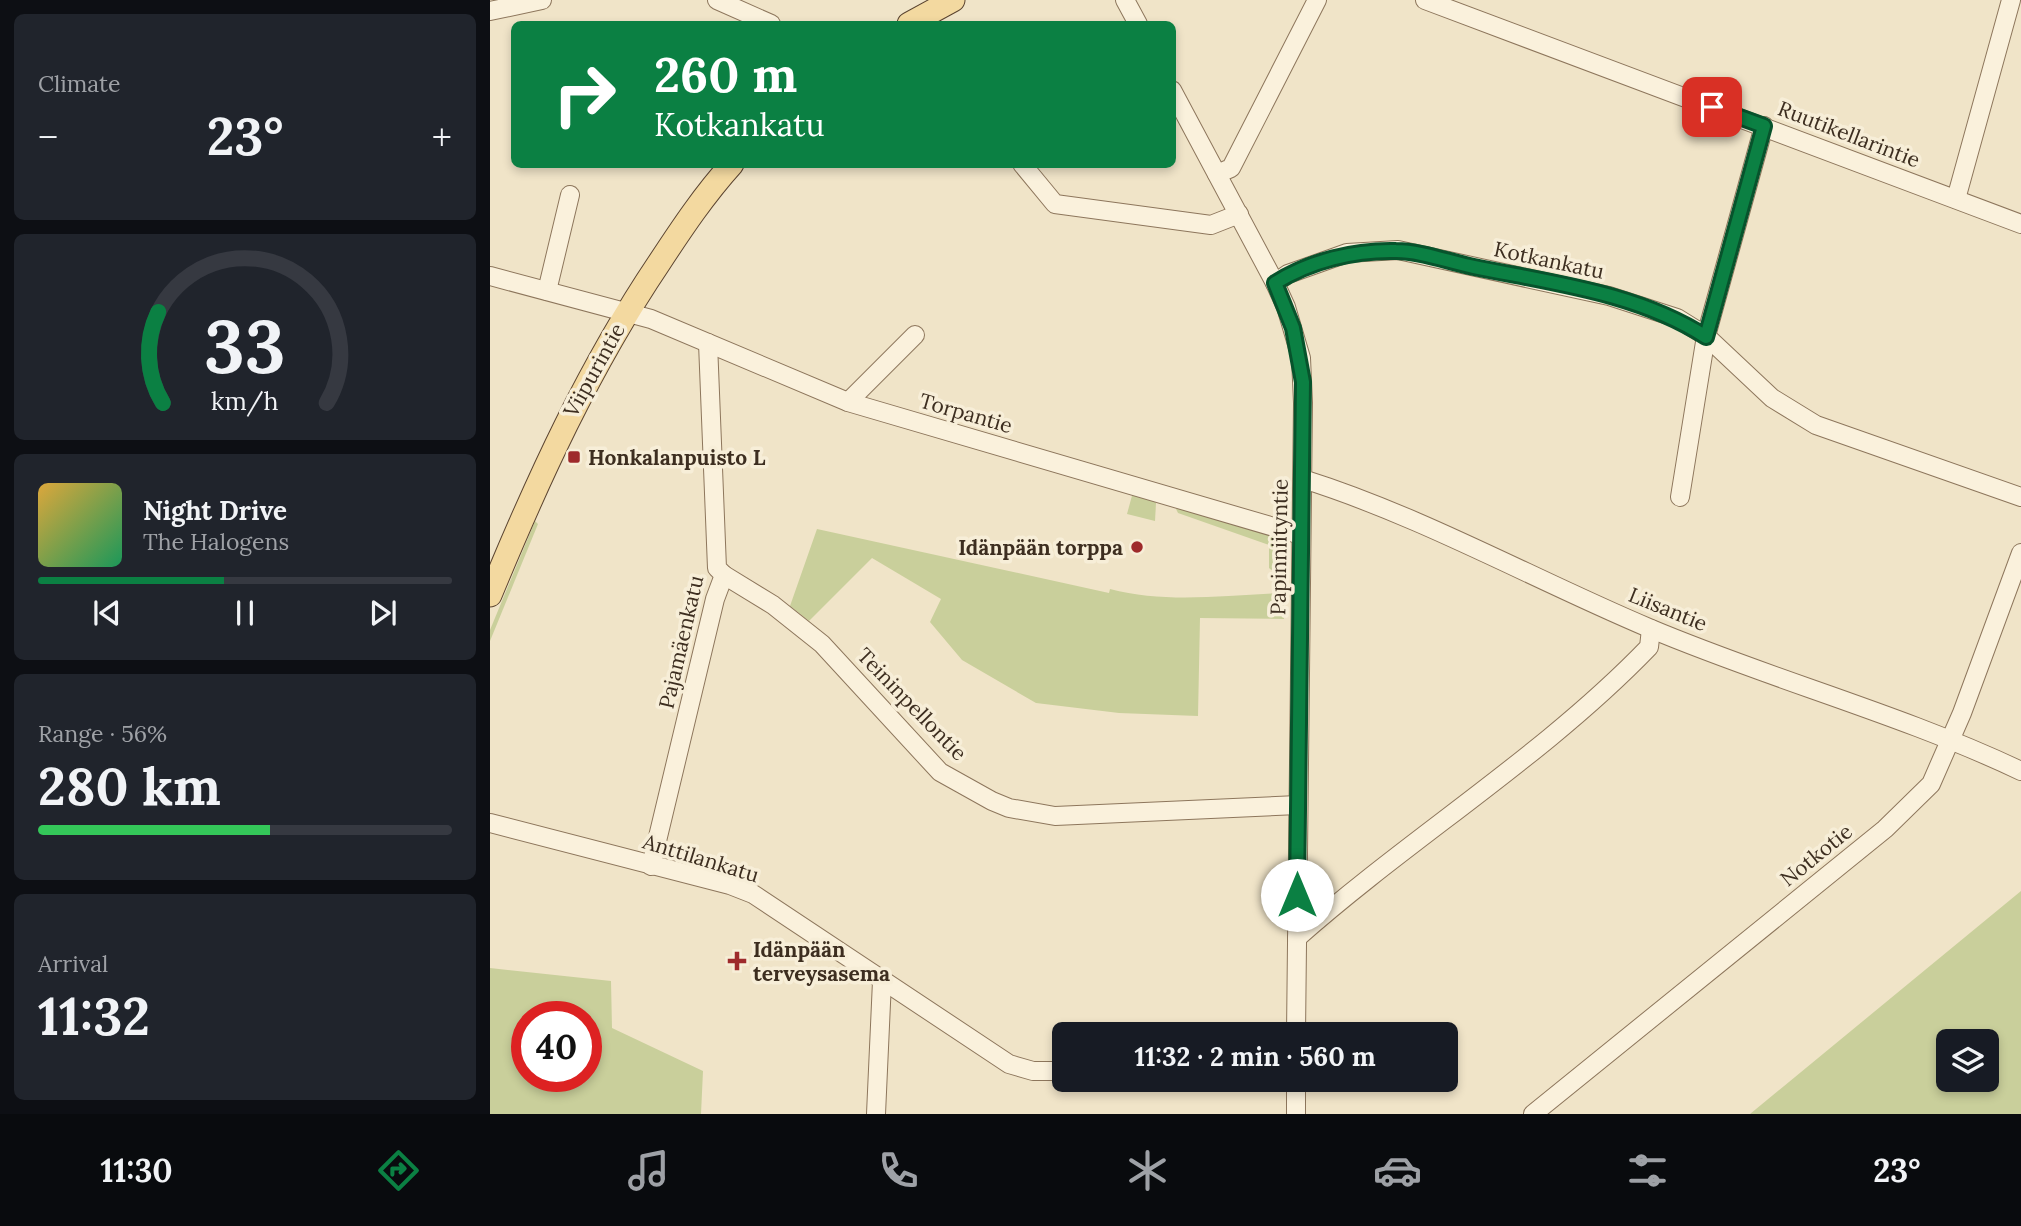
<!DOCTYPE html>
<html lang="en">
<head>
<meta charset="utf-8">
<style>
	:root { --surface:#171b24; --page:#20242c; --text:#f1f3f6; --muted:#9ea1a6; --line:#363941; --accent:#0b8043 }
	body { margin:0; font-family:Lora,serif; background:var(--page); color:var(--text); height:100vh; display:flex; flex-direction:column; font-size:26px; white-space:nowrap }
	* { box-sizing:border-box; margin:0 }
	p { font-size:23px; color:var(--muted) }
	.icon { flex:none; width:38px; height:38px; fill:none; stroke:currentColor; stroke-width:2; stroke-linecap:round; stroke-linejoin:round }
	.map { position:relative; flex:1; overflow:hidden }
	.drawer { display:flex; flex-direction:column; gap:14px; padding:14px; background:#0d0f14; width:490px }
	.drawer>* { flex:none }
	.banner { position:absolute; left:21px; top:21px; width:665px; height:147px; border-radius:10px; box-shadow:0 4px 10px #0003; background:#0b8043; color:#fff; overflow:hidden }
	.buttons { position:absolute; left:1446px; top:1029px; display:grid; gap:14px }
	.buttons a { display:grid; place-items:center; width:63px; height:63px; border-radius:10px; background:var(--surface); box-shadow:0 4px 10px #0003; font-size:35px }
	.speed { position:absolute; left:21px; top:1001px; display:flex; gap:14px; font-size:35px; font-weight:700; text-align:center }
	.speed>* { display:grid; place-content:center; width:91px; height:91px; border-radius:50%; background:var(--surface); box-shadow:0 4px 10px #0003; line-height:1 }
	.speed .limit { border:10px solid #d22; background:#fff; color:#111 }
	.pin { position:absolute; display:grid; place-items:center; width:60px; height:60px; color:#fff; margin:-30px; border-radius:14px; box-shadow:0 4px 10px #0006 }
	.me { position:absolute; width:77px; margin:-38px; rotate:0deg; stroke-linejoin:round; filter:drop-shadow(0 0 5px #0008) }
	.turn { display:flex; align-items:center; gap:24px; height:147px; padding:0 28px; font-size:32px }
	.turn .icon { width:91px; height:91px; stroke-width:2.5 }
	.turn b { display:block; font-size:49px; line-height:60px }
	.big { font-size:52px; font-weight:800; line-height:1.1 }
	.drawer .tile { flex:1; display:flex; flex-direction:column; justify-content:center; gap:10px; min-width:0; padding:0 24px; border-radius:10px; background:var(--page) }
	.drawer .dial { align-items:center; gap:0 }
	.dial svg { height:182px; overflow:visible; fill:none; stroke:var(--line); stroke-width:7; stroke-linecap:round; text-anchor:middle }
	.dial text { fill:var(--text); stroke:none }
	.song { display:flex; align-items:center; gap:21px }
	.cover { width:84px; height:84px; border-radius:10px; background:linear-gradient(135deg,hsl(40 70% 55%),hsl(150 70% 35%)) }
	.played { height:7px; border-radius:4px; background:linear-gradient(90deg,var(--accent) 45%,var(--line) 45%) }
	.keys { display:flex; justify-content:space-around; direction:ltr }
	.heat { display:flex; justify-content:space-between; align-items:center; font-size:38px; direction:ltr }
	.charge { height:10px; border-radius:5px; background:linear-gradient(90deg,#34c759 56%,var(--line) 0) }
	.trip { position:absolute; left:562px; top:1022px; width:406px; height:70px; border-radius:10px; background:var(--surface); box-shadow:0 4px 10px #0003; font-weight:800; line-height:70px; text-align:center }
	.menu { display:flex; height:112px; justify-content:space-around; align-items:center; background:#090b0e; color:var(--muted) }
	.menu .icon { width:49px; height:49px }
	.menu .selected { color:var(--accent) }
	.menu b { font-size:32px; color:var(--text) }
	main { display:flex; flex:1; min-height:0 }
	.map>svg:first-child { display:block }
	.green { fill:#c9cf9b; fill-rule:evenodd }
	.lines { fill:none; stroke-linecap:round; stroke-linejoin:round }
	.minor-casing { stroke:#8d765c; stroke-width:20 }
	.major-casing { stroke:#5b4430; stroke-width:25 }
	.minor { stroke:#faf1dc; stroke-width:18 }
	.major { stroke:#f3d9a0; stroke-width:23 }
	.route-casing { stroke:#07532c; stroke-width:18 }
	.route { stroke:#0b8043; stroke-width:12 }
	.poi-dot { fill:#9e2a2b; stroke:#f7eed8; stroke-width:2.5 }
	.labels { text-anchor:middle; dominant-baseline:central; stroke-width:7; stroke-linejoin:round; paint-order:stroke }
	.street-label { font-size:21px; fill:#3d2e20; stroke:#f7eed8 }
	.poi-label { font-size:21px; font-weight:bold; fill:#3d2e20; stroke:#f7eed8; text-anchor:start }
</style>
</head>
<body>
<main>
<section class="drawer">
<div class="tile"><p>Climate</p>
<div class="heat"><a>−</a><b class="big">23°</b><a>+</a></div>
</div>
<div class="tile dial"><svg viewBox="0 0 100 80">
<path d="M14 69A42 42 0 1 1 86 69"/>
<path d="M14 69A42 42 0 0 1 12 29" stroke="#0b8043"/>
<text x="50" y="56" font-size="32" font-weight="700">33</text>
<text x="50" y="72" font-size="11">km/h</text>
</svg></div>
<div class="tile">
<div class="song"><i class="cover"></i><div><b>Night Drive</b><p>The Halogens</p></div></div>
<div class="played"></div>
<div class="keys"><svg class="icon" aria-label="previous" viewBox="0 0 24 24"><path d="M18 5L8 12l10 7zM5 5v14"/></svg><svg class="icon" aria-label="pause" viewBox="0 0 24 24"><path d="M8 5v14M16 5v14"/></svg><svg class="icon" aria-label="next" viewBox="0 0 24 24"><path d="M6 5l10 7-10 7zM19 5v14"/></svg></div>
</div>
<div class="tile"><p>Range · 56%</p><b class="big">280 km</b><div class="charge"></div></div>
<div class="tile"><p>Arrival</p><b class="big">11:32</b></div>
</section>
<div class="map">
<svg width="1531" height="1114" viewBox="0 0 1531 1114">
	<rect width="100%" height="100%" fill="#f0e4c8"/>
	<g class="green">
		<polygon points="643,492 660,497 666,503 665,521 637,514"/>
		<polygon points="690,506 797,535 795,576 791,578 779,568 779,545 688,513 686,509"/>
		<polygon points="45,521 48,524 0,641 0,630"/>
		<path d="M 327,529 L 619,593 L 620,589 C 676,604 737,595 794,593 L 794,619 L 710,618 L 708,716 L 629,713 L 546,703 L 472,660 L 440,622 L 451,599 L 382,558 L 319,621 L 300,606 Z"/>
		<path d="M 1531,891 L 1531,1114 L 1260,1114 ZM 1496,1041 L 1496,1080 L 1458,1080 L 1458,1041 Z"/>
		<path d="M 0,968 L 121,981 L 122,1028 L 213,1071 L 211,1114 L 0,1114 ZM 37,1017 L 96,1017 L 96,1076 L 37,1076 Z"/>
	</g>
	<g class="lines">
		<defs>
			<g id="minor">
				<polyline points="227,0 281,24"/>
				<polyline points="635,0 648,24"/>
				<polyline points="935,0 1531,224"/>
				<polyline points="0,11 52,0"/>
				<polyline points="682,90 785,283 796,307 811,358 813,403 806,1034"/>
				<polyline points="532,164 565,204 721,225 749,214"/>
				<polyline points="727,174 741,168 827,0"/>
				<polyline points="1466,199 1521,0"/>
				<polyline points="0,276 161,319 358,402 811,535"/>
				<polyline points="785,283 798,274 857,253 908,250 1119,296 1187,318 1216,336 1282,398 1326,425 1531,497"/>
				<polyline points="57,291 80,195"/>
				<polyline points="358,402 425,335"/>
				<path d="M 813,479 C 931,516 1045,580 1159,628 C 1282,680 1411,714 1531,771"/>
				<polyline points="1190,497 1216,336 1274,126"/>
				<polyline points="234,575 283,605 332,644 450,772 502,801 519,808 565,816 808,805"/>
				<polyline points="0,823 240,885 263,894 519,1064 543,1071 574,1071"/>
				<polyline points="161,866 225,599 234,575 227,568 218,343"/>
				<path d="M 807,938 C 921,837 1054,756 1159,647 L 1161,629"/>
				<polyline points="386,1114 392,981"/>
				<polyline points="806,1114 806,1080"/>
				<polyline points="1043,1114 1395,829 1441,784 1472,713 1531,553"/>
			</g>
			<g id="major">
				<polyline points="419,24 463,0"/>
				<path d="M 0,595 C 48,479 99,367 169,263 C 192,228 214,195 242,164"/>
			</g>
		</defs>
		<use href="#minor" class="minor-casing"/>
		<use href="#major" class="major-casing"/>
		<use href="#minor" class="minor"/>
		<use href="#major" class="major"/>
	</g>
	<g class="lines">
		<defs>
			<path id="route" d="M 807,895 L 813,382 L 803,328 L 785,283 C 820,261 864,250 906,251 C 931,251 959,262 984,267 C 1062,283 1148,293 1216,337 L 1274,126 L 1222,107"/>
		</defs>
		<use href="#route" class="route-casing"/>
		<use href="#route" class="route"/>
	</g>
	<g class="poi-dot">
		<rect x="77" y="450" width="14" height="14" rx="3.5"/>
		<circle cx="647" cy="547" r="7"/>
		<path d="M243.5 950.5h7v7h7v7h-7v7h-7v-7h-7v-7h7z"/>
	</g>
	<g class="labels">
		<g class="street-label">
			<text transform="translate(1359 134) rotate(21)">Ruutikellarintie</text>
			<text transform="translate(1059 260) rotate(12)">Kotkankatu</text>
			<text transform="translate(104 370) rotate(-61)">Viipurintie</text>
			<text transform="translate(476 413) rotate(16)">Torpantie</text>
			<text transform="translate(789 547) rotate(-89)">Papinniityntie</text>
			<text transform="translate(1178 609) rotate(22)">Liisantie</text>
			<text transform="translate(191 642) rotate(-77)">Pajamäenkatu</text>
			<text transform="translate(422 704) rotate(46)">Teininpellontie</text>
			<text transform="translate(1326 855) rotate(-39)">Notkotie</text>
			<text transform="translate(211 858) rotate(17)">Anttilankatu</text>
		</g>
		<g class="poi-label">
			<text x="98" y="457">Honkalanpuisto L</text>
			<text x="633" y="547" text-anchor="end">Idänpään torppa</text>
			<text x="263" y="949">Idänpään<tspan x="263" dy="24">terveysasema</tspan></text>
		</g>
	</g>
</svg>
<div class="buttons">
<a><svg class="icon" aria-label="layers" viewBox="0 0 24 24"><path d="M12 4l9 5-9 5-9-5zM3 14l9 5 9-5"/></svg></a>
</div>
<div class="speed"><div class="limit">40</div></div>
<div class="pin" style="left:1222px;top:107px;background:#d93025"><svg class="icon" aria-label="arrive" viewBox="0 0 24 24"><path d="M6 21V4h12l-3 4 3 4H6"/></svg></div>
<svg class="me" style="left:807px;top:895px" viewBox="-20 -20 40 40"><circle r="19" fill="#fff"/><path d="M0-13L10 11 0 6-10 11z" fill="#0b8043"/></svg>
<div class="trip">11:32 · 2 min · 560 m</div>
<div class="banner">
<div class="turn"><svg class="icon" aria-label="right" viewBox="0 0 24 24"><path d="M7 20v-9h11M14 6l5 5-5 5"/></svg><div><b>260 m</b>Kotkankatu</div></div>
</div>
</div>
</main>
<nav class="menu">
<b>11:30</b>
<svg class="icon selected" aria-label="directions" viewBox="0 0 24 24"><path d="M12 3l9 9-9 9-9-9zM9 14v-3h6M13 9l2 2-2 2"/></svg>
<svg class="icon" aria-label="music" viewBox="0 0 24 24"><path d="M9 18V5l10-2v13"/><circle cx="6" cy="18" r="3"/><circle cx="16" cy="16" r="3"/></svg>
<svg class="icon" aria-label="phone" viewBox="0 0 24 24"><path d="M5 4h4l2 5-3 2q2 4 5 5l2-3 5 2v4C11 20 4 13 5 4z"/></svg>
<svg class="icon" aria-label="climate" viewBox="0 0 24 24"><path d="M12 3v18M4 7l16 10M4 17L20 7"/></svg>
<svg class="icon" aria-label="car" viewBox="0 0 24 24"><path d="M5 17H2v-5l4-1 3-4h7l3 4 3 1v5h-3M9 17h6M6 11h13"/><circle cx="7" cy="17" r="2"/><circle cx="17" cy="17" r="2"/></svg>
<svg class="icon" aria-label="filters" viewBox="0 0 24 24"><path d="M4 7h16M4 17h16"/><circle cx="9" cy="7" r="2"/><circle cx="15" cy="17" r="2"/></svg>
<b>23°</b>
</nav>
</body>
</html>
